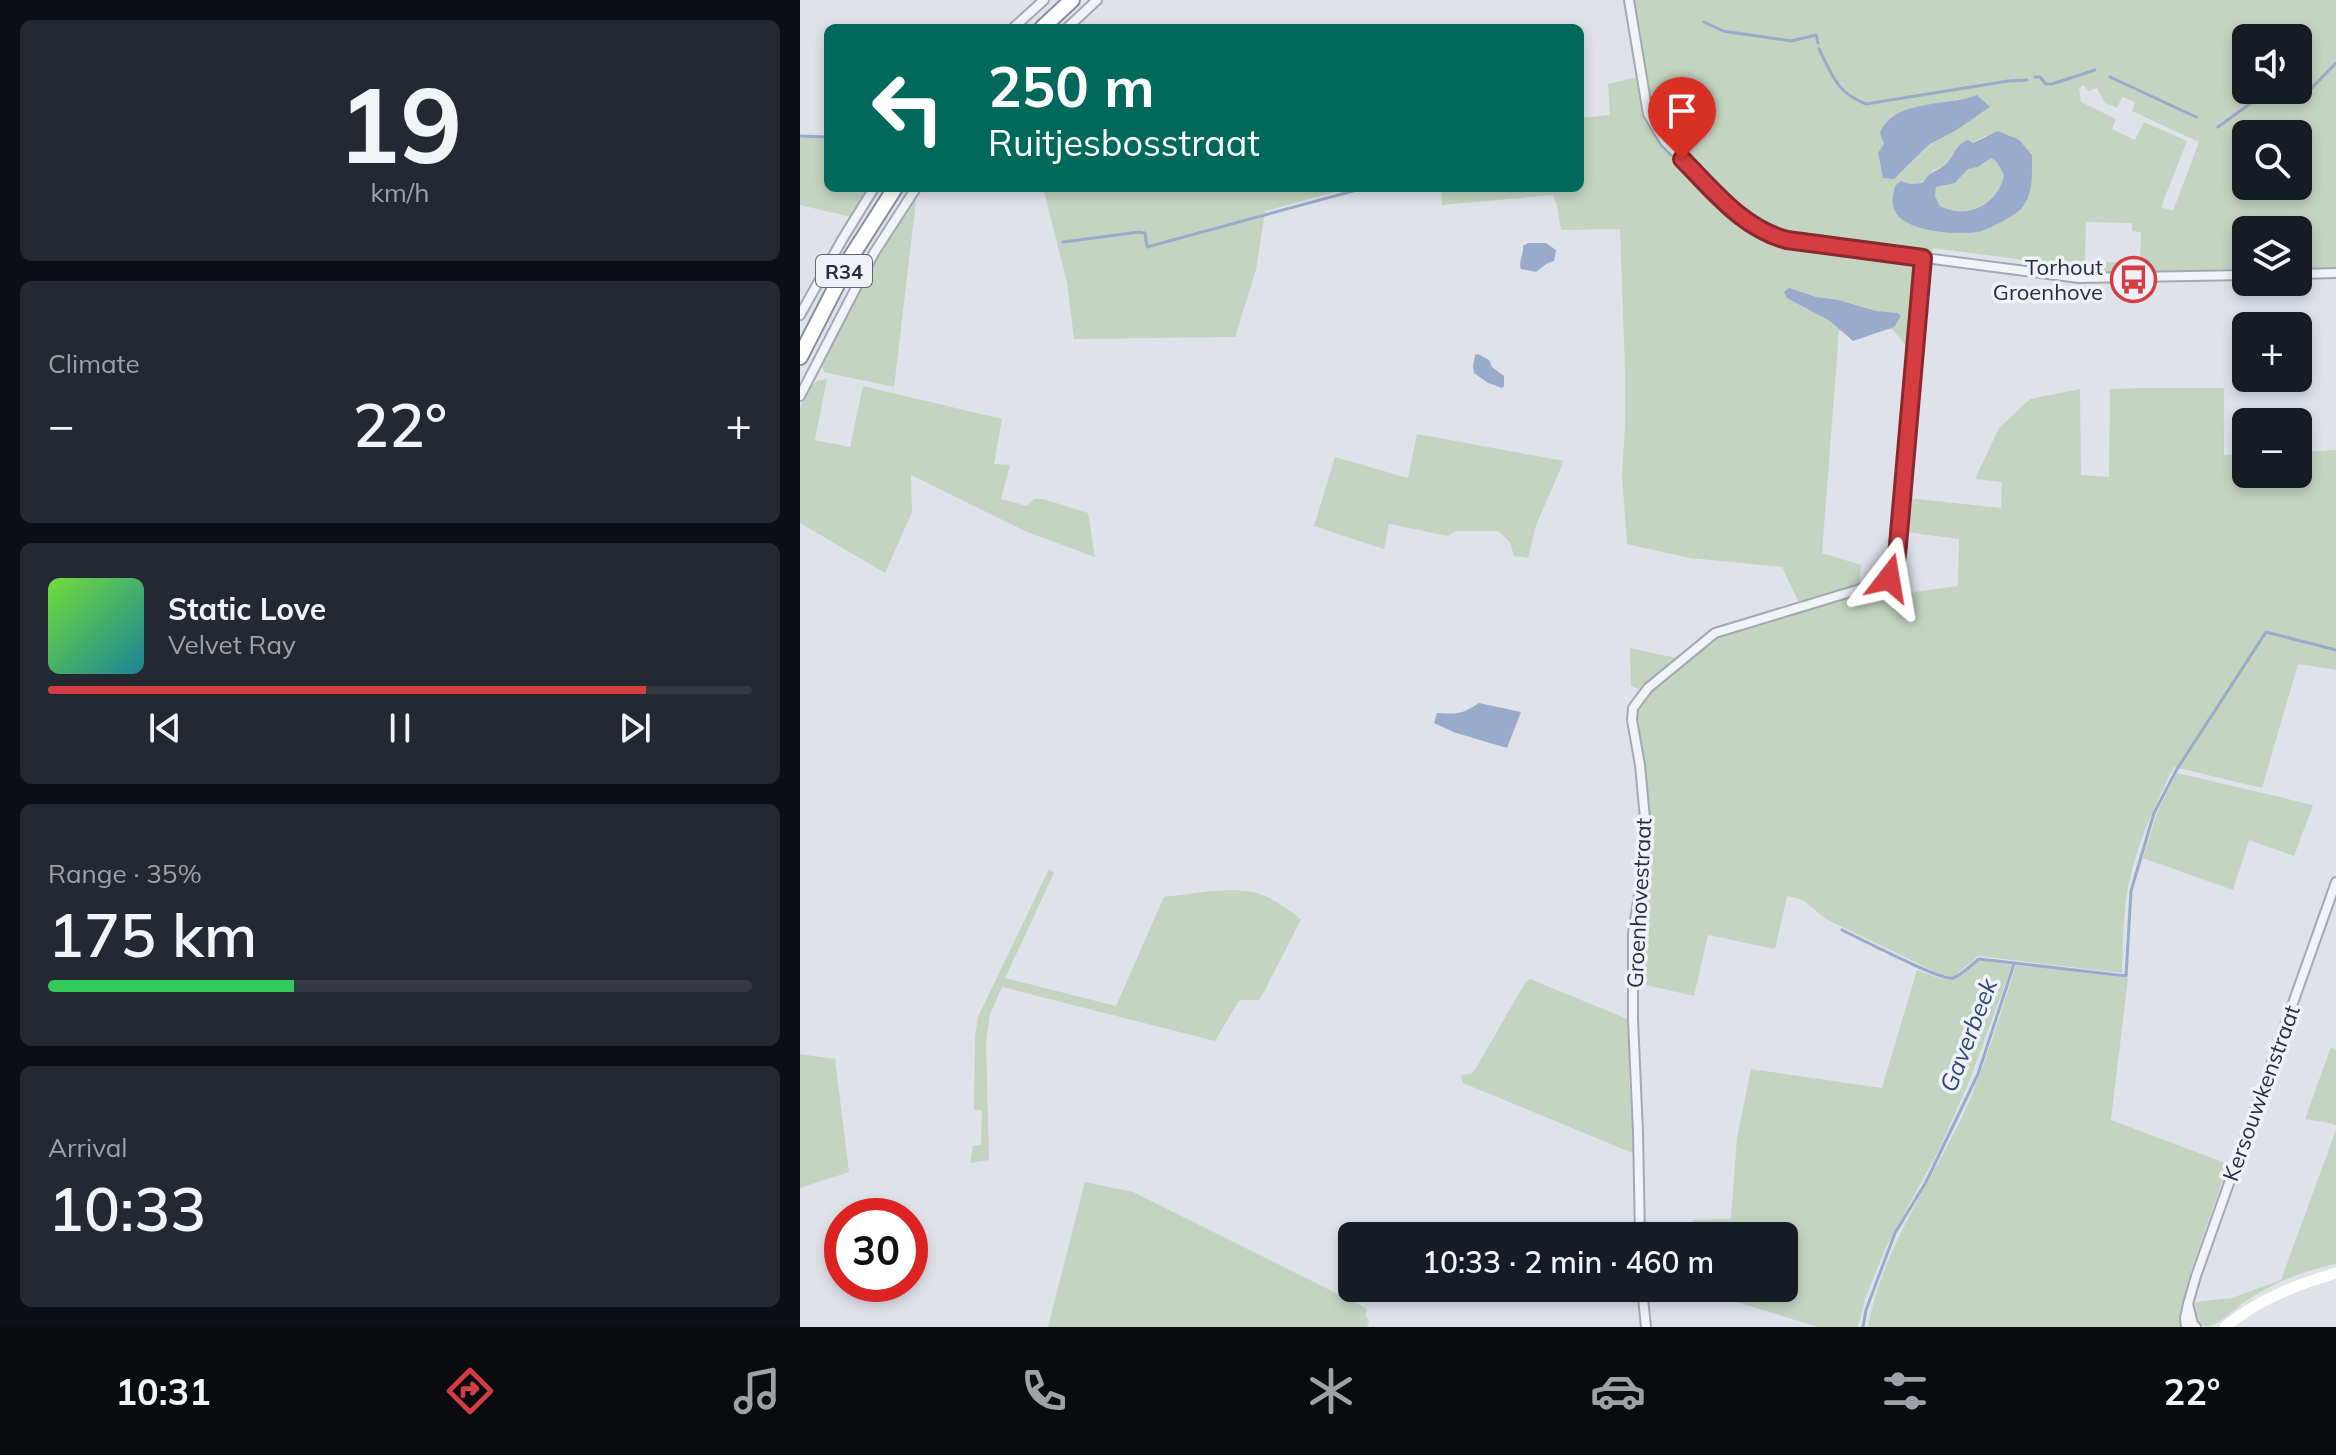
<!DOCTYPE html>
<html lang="en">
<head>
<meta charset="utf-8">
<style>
	:root { --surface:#171b24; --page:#242831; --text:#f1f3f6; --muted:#9ea1a6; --line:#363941; --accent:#d43e43 }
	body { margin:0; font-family:Mulish,sans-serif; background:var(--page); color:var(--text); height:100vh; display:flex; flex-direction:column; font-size:30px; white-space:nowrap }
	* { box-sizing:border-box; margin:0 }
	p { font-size:26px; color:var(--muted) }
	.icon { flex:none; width:44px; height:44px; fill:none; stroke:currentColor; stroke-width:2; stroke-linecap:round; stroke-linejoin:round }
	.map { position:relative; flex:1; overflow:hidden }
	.details { display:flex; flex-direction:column; gap:20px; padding:20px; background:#0d0f14; width:800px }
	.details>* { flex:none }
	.top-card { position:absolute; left:24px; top:24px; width:760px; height:168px; border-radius:12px; box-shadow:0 4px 12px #0003; background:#00695c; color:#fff; overflow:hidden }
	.controls { position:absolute; left:1432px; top:24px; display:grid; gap:16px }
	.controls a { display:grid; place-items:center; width:80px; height:80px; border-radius:12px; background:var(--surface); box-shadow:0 4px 12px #0003; font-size:40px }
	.speed { position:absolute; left:24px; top:1198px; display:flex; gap:16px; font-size:40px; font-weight:700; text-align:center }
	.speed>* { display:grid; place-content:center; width:104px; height:104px; border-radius:50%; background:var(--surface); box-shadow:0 4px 12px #0003; line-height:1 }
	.speed .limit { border:12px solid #d22; background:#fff; color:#111 }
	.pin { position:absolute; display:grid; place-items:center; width:68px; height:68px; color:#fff; margin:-82px -34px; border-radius:50% 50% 50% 0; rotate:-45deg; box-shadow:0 0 8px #0007 }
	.pin .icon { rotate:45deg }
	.me { position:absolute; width:88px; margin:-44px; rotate:14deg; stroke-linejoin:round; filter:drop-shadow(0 0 6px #0008) }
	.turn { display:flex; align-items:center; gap:28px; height:168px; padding:0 32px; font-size:36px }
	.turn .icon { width:104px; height:104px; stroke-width:2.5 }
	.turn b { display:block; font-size:56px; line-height:68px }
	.big { font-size:60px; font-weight:600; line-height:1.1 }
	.details .tile { flex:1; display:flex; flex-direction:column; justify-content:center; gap:12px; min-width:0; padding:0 28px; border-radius:12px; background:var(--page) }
	.details .dial { align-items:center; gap:0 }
	.dial b { font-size:104px; line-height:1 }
	.song { display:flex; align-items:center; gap:24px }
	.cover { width:96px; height:96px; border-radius:12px; background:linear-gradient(135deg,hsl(100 70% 55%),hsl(190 70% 35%)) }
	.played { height:8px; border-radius:4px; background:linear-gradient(90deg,var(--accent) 85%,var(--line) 85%) }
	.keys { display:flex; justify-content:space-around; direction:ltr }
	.heat { display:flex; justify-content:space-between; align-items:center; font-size:44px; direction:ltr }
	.charge { height:12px; border-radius:6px; background:linear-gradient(90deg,#34c759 35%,var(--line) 0) }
	.trip { position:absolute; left:538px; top:1222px; width:460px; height:80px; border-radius:12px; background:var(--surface); box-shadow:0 4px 12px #0003; font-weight:600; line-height:80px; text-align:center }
	.tabs { display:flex; height:128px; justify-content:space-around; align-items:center; background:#090b0e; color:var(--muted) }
	.tabs .icon { width:56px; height:56px }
	.tabs .selected { color:var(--accent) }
	.tabs b { font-size:36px; color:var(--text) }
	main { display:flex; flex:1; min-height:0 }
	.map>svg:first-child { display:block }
	.green { fill:#c3d4c0; fill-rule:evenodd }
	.water { fill:#99abcb; fill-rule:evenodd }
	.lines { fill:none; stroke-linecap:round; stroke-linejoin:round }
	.stream { stroke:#99abcb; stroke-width:3 }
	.street-casing { stroke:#a4a8b3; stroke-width:12 }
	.highway-casing { stroke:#868da1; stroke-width:18 }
	.street { stroke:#f2f3f7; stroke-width:8 }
	.secondary { stroke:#fff; stroke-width:11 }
	.highway { stroke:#fff; stroke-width:14 }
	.route-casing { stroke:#8a282c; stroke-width:20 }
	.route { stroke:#d43e43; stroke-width:14 }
	.labels { text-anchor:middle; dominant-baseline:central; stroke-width:7; stroke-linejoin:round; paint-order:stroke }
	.shield { fill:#eff1f7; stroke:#636878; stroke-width:2 }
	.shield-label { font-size:20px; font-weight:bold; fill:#272e41 }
	.poi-label { font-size:22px; fill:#272e41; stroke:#eff1f7; text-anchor:end }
	.street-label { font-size:22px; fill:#272e41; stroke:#eff1f7 }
	.water-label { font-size:24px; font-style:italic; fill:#2f4777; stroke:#eff1f7 }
</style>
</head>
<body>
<main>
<section class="details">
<div class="tile dial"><b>19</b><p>km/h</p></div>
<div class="tile"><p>Climate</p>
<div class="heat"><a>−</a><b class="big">22°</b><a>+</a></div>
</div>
<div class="tile">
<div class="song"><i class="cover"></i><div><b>Static Love</b><p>Velvet Ray</p></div></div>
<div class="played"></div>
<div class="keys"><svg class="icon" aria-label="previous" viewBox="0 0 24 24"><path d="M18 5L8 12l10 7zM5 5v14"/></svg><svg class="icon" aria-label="pause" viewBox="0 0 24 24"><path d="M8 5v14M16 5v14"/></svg><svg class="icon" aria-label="next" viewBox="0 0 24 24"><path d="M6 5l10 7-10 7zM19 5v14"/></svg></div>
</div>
<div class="tile"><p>Range · 35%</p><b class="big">175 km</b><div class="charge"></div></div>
<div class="tile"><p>Arrival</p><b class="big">10:33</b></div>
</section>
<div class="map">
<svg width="1536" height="1327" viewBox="0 0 1536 1327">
	<rect width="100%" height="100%" fill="#dfe2e9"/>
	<g class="green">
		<path d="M 826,0 L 1536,0 L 1536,270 L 1498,270 L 1498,230 L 1446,230 L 1446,271 L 1279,274 L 1270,273 L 1270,266 L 1133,248 L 1132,255 L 1121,254 L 1111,352 L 1093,330 L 1064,323 L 1039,331 L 1022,553 L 1061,565 L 1059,586 L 999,603 L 982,567 L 890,558 L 827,544 L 822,476 L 825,428 L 825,369 L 820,229 L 761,230 L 757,205 L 753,195 L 642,205 L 641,188 L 780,188 L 780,118 L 810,115 L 808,84 L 837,77 ZM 1446,38 L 1498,38 L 1498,90 L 1446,90 ZM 1283,85 L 1289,91 L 1297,88 L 1305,103 L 1317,108 L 1322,97 L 1335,102 L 1332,111 L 1399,142 L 1373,211 L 1361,207 L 1387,141 L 1344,122 L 1335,140 L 1312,129 L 1316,119 L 1281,102 L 1279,89 ZM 1177,95 L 1189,108 L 1155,131 L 1131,144 L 1100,174 L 1083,177 L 1078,154 L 1084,144 L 1157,99 L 1166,100 ZM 1446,134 L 1498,134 L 1498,186 L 1446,186 ZM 1187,135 L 1227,199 C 1217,215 1199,222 1183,231 L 1095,186 L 1105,182 L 1110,184 L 1123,183 L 1133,170 L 1142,167 L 1147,163 L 1154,152 ZM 1286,222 L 1332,223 L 1332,231 L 1341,232 L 1340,263 L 1285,261 Z"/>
		<polygon points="28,137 28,188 70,188 51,217 0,205 0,138"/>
		<path d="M 1191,158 L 1196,161 L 1204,175 C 1198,204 1166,220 1140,206 L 1135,196 L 1136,187 L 1155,183 L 1168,169 L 1178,167 Z"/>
		<polygon points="243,188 551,188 465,211 456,270 435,337 274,339 267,282"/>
		<polygon points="113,197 116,201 94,387 24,372 22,365 24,357 76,255"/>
		<polygon points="27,379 15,440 50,447 63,386 202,419 194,464 210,465 201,499 227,506 234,499 243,499 288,513 295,557 227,532 111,475 112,512 85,573 0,523 0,407 10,388 17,381"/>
		<path d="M 1344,388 L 1424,388 L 1424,455 L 1446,454 L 1446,474 L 1498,474 L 1498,452 L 1536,450 L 1536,670 L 1498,664 L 1462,788 L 1374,767 C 1356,802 1339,839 1330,878 C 1323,909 1323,942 1322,973 L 1178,956 L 1154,977 L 1146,977 L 1026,919 L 1003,900 L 987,896 L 975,949 L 908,935 L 894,996 L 837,983 L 838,930 L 843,882 L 850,850 L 847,781 L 836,718 L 841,701 L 915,638 L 1092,585 L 1093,595 L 1158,586 L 1159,539 L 1106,532 L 1108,498 L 1201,508 L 1202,482 L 1175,479 L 1199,428 L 1230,399 L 1280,389 L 1281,475 L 1309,477 L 1310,389 Z"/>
		<polygon points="617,434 764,461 736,525 728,558 714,556 710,542 698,531 656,531 648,536 589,524 584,549 514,526 535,457 608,478"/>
		<polygon points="830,648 881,659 841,690 831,686"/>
		<polygon points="1377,773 1513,805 1494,856 1449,840 1433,890 1343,858 1357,813"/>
		<path d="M 249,869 L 254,873 L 205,978 L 316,1006 L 364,897 C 392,894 424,887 452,892 C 471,896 486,908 501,919 L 463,994 L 459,1000 L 442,1000 L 438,1002 L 415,1041 L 202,987 L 190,1014 L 186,1042 L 189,1160 L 170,1163 L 173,1146 L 181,1145 L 182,1110 L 174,1110 L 175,1036 L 178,1017 Z"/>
		<path d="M 1178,960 L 1212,965 L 1171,1077 L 1140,1148 L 1086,1247 L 1065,1299 L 1058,1327 L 1018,1327 L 891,1288 L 984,1288 L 984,1236 L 892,1236 L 893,1220 L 931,1219 L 937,1138 L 951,1069 L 1082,1088 L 1117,970 C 1152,983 1150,985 1178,960 Z"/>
		<path d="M 1216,965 L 1328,978 L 1311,1120 L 1428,1164 L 1390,1274 L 1380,1315 L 1383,1327 L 1068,1327 C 1080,1254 1131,1182 1163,1115 C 1185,1067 1200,1016 1216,965 Z"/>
		<polygon points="730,979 830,1020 829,1080 835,1154 663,1083 661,1075 671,1074 676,1068 725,983"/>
		<polygon points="1531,1047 1536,1050 1536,1126 1534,1124 1505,1119"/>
		<polygon points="0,1054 35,1059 49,1172 0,1188"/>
		<path d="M 1536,1130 L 1536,1264 C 1506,1270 1478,1281 1452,1297 C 1438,1305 1425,1321 1410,1326 C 1402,1327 1399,1324 1393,1320 L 1395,1302 L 1432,1298 L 1481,1280 Z"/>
		<polygon points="285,1182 333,1192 564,1307 567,1310 565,1315 569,1321 567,1327 248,1327"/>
	</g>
	<g class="water">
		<path d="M 1177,95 L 1190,107 L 1155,131 L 1130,144 L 1094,179 L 1083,178 L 1078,153 L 1084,144 L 1080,133 C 1095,98 1148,107 1177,95 Z"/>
		<path d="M 1198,131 L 1219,140 L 1232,155 C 1232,172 1234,195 1221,209 C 1215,215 1191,228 1182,231 C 1162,236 1096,233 1093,205 C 1092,199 1094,191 1095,186 L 1101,181 L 1111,184 L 1123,183 C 1131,169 1137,173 1147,163 C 1155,154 1156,144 1168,140 L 1173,143 ZM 1191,158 L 1196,161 L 1204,175 C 1198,205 1166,220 1140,206 L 1135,196 L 1136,187 L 1155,183 L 1168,169 L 1178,167 Z"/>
		<path d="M 728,243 L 746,243 L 756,250 L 754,261 L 746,264 L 736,272 L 721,269 C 718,262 724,254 723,246 Z"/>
		<polygon points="989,288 1016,297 1038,300 1076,311 1098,313 1101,316 1094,327 1053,341 1030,321 987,298 984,292"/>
		<polygon points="678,354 689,360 692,367 704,376 704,386 702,388 688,383 674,373 673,366 675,355"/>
		<path d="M 679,703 L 721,712 L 707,748 L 656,733 L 634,723 L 637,713 C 659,714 660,715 679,703 Z"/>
	</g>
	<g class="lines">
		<g class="stream">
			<polyline points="904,22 923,31 991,41 1016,35 1018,43"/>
			<path d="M 1019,49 C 1032,75 1037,93 1066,104 L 1208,81 L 1227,80"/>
			<polyline points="1235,77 1240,77 1246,84 1252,84 1295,70"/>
			<polyline points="1310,77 1396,117"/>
			<polyline points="1418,127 1458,98 1465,100 1505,95 1536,63"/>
			<polyline points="0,136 28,137"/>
			<polyline points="263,242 339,232 345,233 347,247 564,188"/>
			<path d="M 1042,930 C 1059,938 1143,982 1153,978 C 1162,975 1171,965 1179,959 L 1326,976 L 1331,891 L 1354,813 L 1377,769 L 1466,632 L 1536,650"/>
			<polyline points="1063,1327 1066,1310 1095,1233 1126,1182 1178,1074 1214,964"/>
		</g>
		<defs>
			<g id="street">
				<polyline points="829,0 848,114 865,142 942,218 958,229 987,240 1279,278 1446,275"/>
				<polyline points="213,28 244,0"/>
				<polyline points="267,28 297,0"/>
				<polyline points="1498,274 1536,273"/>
				<polyline points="0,315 42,240 74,188"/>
				<polyline points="0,396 74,253 116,188"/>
				<polyline points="840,1236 838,1132 833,1020 833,933 845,858 846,829 840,765 832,720 833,708 848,688 915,633 1057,590 1089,578 1095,569 1123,258"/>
				<polyline points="842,1288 846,1327"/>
				<polyline points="1388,1304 1396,1276 1536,882"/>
				<polyline points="1386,1327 1385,1318 1388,1304 1393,1324 1396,1327"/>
			</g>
			<g id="highway">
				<polyline points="242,28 272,0"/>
				<polyline points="0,357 51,257 95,188"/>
			</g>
		</defs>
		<use href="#street" class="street-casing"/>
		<use href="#highway" class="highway-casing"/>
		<use href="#street" class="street"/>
		<path class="secondary" d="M 1425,1327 C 1457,1300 1496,1285 1536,1273"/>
		<use href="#highway" class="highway"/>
	</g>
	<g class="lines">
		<defs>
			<path id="route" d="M 882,159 C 914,191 942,228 987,240 L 1123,258 L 1098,545 L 1095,569 L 1089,578"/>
		</defs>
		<use href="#route" class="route-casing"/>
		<use href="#route" class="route"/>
	</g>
	<defs>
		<symbol id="bus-ring" viewBox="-11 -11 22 22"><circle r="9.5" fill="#eff1f7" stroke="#d43e43" stroke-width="1.5"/><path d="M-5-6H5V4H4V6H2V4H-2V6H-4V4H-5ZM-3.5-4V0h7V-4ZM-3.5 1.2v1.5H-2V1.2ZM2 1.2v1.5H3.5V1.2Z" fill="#d43e43"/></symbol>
	</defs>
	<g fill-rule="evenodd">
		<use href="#bus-ring" x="1308" y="254" width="51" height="51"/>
	</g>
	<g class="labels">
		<rect class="shield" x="16" y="255" width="56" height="32" rx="6"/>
		<g class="shield-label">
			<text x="44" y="271">R34</text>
		</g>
		<g class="poi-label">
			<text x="1303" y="267">Torhout<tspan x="1303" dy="25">Groenhove</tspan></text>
		</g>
		<g class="street-label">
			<text transform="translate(839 903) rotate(-87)">Groenhovestraat</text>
			<text transform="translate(1461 1093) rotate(-70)">Kersouwkenstraat</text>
		</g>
		<g class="water-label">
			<text transform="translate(1168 1035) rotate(-69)">Gaverbeek</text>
		</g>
	</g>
</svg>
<div class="controls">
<a><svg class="icon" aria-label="sound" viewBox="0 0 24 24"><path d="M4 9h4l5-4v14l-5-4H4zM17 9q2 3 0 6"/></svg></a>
<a><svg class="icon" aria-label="search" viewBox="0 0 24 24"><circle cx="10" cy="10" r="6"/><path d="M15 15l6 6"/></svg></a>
<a><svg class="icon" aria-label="layers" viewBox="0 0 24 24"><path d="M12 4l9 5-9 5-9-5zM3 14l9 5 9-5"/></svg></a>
<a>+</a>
<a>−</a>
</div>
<div class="speed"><div class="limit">30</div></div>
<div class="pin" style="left:882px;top:159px;background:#d93025"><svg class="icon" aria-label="arrive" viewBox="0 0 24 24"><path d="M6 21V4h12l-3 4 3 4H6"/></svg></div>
<svg class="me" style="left:1089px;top:578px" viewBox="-20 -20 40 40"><path d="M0-17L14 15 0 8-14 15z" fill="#d43e43" stroke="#fff" stroke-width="4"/></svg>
<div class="trip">10:33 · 2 min · 460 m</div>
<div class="top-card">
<div class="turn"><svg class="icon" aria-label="left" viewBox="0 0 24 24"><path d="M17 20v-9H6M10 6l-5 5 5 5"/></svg><div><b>250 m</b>Ruitjesbosstraat</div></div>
</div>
</div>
</main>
<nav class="tabs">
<b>10:31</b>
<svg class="icon selected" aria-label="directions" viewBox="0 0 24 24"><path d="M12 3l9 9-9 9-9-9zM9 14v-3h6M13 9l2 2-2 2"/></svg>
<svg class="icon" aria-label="music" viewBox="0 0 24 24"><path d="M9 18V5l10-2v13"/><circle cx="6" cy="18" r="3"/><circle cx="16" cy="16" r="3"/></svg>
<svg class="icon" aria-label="phone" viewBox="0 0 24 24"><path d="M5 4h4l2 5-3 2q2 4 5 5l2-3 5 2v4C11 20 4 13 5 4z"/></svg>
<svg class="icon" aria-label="climate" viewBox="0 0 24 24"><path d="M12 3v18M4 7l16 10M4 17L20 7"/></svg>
<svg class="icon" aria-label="car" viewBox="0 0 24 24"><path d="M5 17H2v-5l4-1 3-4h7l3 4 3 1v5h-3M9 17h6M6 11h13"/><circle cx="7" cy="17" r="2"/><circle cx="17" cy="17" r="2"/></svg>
<svg class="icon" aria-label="filters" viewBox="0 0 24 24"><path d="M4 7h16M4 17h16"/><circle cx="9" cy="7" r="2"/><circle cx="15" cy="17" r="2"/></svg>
<b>22°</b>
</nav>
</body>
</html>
